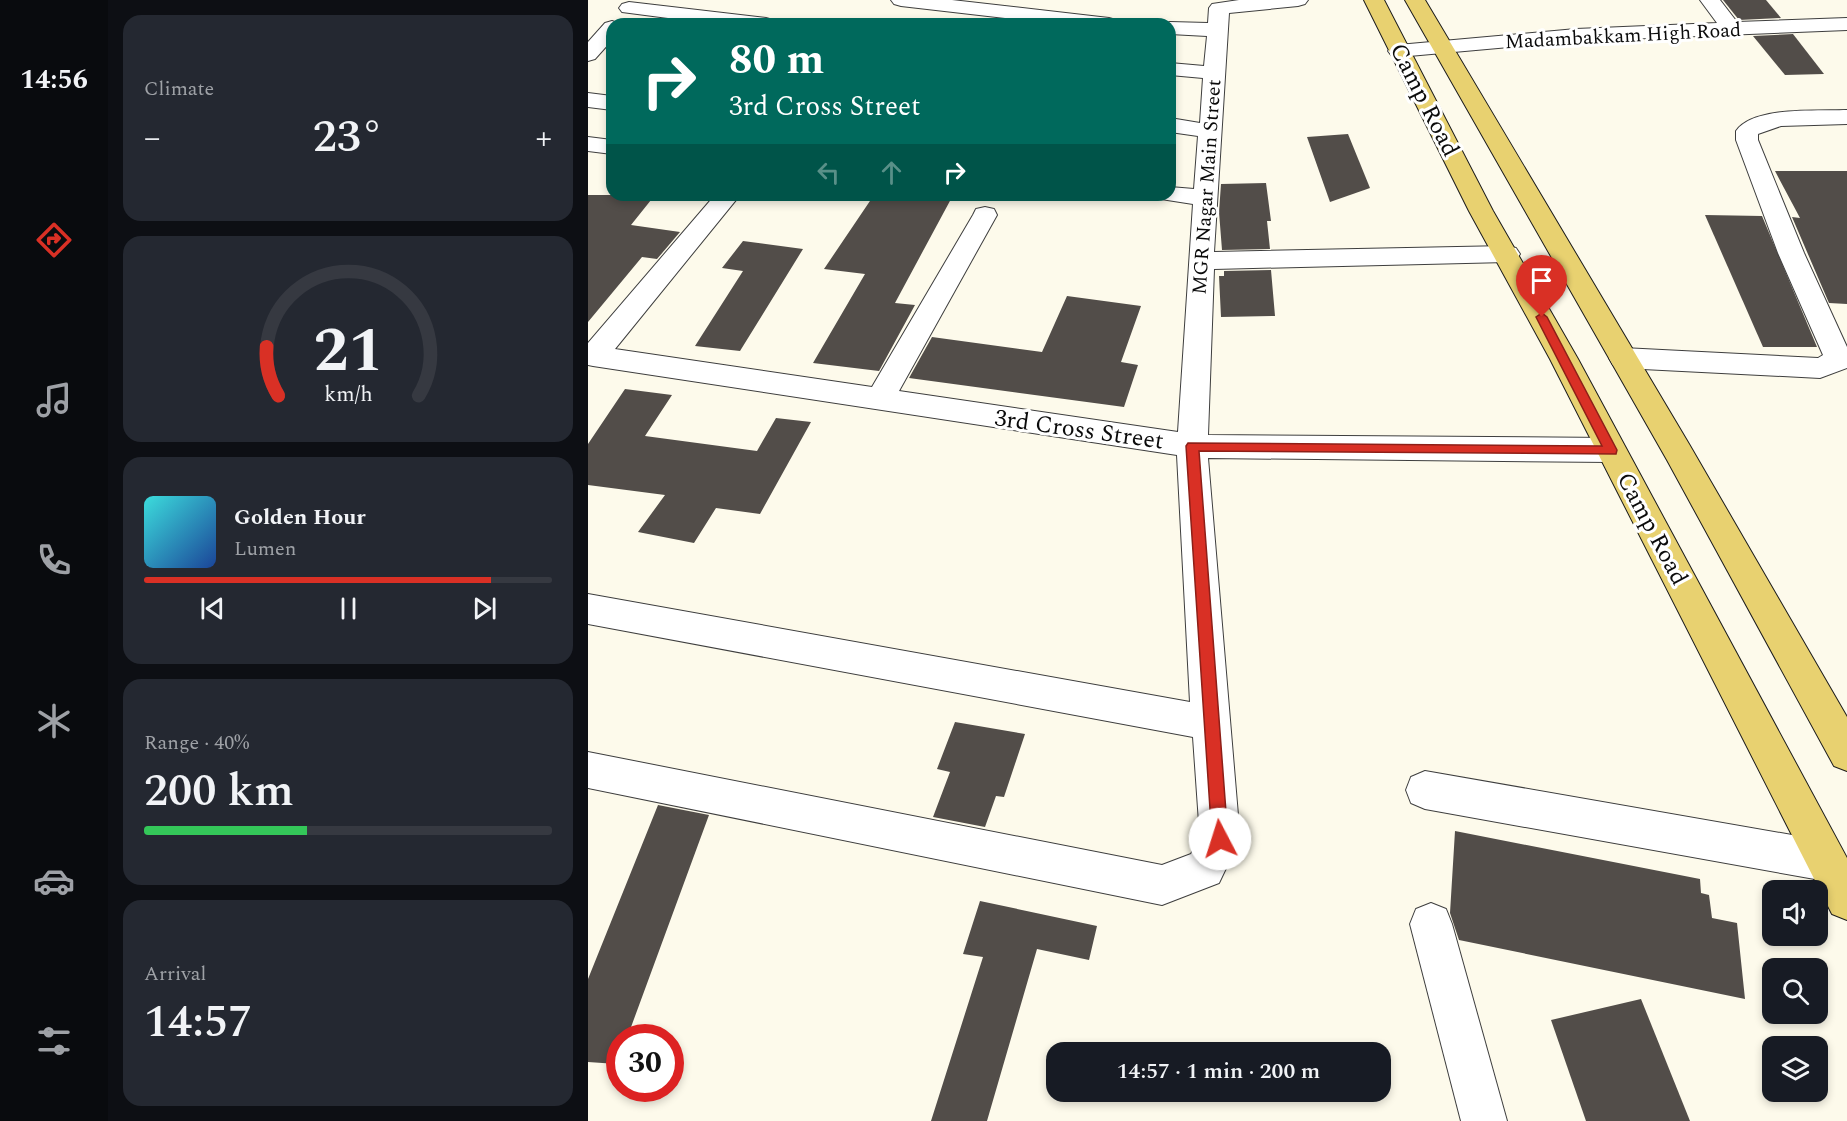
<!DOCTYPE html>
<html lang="en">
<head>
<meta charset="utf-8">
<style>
	:root { --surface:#171b24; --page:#242831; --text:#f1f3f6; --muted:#9ea1a6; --line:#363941; --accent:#d93025 }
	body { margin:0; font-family:Spectral,serif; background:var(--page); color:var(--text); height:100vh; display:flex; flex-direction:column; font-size:22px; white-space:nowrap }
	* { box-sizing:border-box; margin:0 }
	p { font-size:20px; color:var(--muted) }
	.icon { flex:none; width:33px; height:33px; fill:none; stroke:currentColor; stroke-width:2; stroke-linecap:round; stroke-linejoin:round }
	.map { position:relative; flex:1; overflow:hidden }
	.sheet { display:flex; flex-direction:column; gap:15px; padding:15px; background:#0d0f14; width:480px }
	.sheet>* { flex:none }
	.top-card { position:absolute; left:18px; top:18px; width:570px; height:183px; border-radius:18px; box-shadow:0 3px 9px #0003; background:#00695c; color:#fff; overflow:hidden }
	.controls { position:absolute; left:1174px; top:880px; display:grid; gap:12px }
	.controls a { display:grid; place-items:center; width:66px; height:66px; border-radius:12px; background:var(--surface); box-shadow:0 3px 9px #0003; font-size:30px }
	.speed { position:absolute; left:18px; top:1024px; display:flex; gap:12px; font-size:30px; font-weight:700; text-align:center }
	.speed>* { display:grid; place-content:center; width:78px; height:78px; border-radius:50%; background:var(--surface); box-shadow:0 3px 9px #0003; line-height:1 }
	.speed .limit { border:9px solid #d22; background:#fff; color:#111 }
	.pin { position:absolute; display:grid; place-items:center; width:51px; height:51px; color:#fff; margin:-62px -26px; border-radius:50% 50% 50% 0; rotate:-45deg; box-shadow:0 0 6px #0007 }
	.pin .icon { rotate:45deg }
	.me { position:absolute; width:66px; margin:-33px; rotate:355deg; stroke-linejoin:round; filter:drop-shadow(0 0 4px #0008) }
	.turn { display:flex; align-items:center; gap:21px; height:126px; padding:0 24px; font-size:27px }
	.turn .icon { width:78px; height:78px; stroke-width:2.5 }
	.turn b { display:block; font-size:42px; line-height:51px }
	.lanes { display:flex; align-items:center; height:57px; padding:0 24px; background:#0003; justify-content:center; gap:30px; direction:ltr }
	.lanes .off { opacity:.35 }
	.big { font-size:45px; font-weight:600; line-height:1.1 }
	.sheet .widget { flex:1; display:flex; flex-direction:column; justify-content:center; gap:9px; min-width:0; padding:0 21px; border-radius:18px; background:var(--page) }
	.sheet .dial { align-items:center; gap:0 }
	.dial svg { height:156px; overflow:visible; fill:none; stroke:var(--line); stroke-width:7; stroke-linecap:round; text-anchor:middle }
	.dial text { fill:var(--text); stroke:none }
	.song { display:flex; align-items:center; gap:18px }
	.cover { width:72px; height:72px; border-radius:9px; background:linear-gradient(135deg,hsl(180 70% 55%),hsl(220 70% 35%)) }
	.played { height:6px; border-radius:3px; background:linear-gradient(90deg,var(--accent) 85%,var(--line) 85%) }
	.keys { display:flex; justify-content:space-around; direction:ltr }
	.heat { display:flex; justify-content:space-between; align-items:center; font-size:33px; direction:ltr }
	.charge { height:9px; border-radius:4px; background:linear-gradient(90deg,#34c759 40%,var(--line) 0) }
	.trip { position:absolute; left:458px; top:1042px; width:345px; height:60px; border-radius:18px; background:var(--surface); box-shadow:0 3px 9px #0003; font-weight:600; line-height:60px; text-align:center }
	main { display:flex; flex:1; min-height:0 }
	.menu { display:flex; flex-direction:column; width:108px; justify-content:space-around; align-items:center; background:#090b0e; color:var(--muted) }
	.menu .icon { width:42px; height:42px }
	.menu .active { color:var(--accent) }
	.menu b { font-size:27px; color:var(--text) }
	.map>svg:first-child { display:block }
	.building { fill:#524d49 }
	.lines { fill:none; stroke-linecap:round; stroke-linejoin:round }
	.minor-casing { stroke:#3e3e3e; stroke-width:2 }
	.major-casing { stroke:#1c1c1c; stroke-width:2 }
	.minor { fill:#fff; fill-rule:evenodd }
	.major { fill:#e8d170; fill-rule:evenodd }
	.route { fill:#d93025; stroke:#8d1f18; stroke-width:1.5 }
	.labels { text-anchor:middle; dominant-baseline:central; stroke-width:6; stroke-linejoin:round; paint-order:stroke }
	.far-street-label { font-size:20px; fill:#0b0b0b; stroke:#fff }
	.street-label { font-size:24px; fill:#0b0b0b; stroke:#fff }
</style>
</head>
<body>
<main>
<nav class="menu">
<b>14:56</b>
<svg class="icon active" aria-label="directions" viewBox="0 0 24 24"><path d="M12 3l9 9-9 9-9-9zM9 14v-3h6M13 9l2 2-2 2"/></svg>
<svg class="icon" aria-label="music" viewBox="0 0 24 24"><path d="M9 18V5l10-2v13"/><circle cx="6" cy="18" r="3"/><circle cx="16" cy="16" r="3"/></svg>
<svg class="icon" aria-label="phone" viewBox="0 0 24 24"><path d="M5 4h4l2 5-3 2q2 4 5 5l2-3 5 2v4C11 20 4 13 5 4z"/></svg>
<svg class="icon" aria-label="climate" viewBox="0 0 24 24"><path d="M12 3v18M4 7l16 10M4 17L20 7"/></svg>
<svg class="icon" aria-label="car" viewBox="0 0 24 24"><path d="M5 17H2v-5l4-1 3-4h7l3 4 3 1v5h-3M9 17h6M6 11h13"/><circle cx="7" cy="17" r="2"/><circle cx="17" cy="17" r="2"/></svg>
<svg class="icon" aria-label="filters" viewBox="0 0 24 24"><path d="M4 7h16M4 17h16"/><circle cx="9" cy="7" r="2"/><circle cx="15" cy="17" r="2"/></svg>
</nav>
<section class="sheet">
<div class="widget"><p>Climate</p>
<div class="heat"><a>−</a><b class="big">23°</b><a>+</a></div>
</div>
<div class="widget dial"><svg viewBox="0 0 100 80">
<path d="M14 69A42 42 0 1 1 86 69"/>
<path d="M14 69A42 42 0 0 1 8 44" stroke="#d93025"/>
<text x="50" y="56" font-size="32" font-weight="700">21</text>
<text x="50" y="72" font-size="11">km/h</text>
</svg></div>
<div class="widget">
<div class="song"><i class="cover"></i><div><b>Golden Hour</b><p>Lumen</p></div></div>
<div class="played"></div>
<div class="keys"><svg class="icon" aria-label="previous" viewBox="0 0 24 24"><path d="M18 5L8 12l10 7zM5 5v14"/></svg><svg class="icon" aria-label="pause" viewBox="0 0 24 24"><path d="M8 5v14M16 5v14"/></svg><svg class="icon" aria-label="next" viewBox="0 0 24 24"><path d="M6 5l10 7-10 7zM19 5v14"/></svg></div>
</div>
<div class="widget"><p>Range · 40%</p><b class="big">200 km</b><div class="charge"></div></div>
<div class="widget"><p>Arrival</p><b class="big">14:57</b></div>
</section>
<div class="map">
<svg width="1259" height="1121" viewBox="0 0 1259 1121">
	<rect width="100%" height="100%" fill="#fdfaeb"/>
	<g class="building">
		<polygon points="1135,0 1178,0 1193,18 1151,20"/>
		<polygon points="1205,34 1236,74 1197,75 1165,36"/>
		<polygon points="760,134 782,188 742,202 719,137"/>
		<polygon points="1187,171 1259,171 1259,304 1241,303 1204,217 1212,218"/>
		<polygon points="678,183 683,221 679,221 682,249 634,250 631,212 633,184"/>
		<polygon points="0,195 67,195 43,225 92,232 69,259 54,257 0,322"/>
		<polygon points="286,195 333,195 363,199 307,303 327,305 291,371 225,363 277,274 236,269"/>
		<polygon points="1117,215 1174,216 1229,347 1175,347"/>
		<polygon points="155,241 215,249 152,351 107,346 155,271 134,268"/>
		<polygon points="683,270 687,316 633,317 631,276 636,276 636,271"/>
		<polygon points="479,296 553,306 533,362 550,365 536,407 321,378 344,337 454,352"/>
		<polygon points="37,389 84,395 57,436 169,451 188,418 223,422 172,514 128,508 106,543 50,532 77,495 0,485 0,444"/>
		<polygon points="367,722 437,734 416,797 408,796 397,827 345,817 362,772 349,769"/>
		<polygon points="70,805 121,815 39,1038 32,1038 29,1064 0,1062 0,979"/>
		<polygon points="867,831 1112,879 1113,893 1121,895 1124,918 1149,923 1157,999 871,940 862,913"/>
		<polygon points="392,901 509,926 501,960 449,949 399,1121 343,1121 395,957 375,954"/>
		<polygon points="1053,999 1102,1121 998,1121 963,1020"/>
	</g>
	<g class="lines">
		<defs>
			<g id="minor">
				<polygon points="303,0 364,0 521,18 528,20 531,24 469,24 313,6 306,4"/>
				<polygon points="651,0 720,0 717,4 710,6 641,13 626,252 919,246 928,248 932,254 928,260 919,262 626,269 620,435 1023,438 1034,442 1038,450 1034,458 1023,462 620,458 652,839 631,883 574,905 0,788 0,752 574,865 603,854 612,837 605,737 0,624 0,594 602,702 589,455 5,366 0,365 0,343 127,195 152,195 27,349 284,387 385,215 388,209 397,207 406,209 409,215 311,391 590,432 605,204 573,199 571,195 582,195 582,187 606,189 610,136 582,132 582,118 612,123 615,78 582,75 582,63 616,66 619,36 582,34 582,24 575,24 582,22 620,23 621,8 624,4"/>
				<polygon points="1112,0 1132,0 1149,22 1259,18 1259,30 988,41 810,57 803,55 800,51 803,47 810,45 988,29 1129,23"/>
				<polygon points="41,2 178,18 185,20 188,24 126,24 34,12 31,8 34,4"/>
				<polygon points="24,21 32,24 24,24 24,40 7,59 0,61 0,42 17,23"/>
				<polygon points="0,93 24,96 24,110 0,107"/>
				<path d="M 1259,110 L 1259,124 L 1193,126 L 1170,134 L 1170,140 L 1216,253 L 1259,347 L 1259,368 L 1232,378 L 1035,368 L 1025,365 L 1021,358 L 1025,351 L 1035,348 L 1230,358 L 1235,355 L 1190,253 L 1148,140 L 1148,131 C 1165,106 1231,111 1259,110 Z"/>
				<polygon points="0,137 24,140 24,154 0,151"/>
				<polygon points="837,771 1238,841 1252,847 1258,861 1252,875 1238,881 837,809 823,803 818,790 823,777"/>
				<polygon points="843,903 858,909 864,924 919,1121 873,1121 822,924 828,909"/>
			</g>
			<g id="major">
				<polygon points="776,0 796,0 905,211 990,359 1259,858 1259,920 1244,914 962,359 881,211"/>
				<polygon points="817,0 837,0 1101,444 1259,717 1259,771 1246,766 1079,460"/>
			</g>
		</defs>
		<use href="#minor" class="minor-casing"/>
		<use href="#major" class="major-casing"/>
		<use href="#minor" class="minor"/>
		<use href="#major" class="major"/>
	</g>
	<polygon class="route" points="954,313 959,317 1029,450 1028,454 611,451 640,839 638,845 632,848 626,845 624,839 598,446 600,443 1014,446 948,317"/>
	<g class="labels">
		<g class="far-street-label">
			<text transform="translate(1035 36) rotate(-3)">Madambakkam High Road</text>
			<text transform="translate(619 187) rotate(-86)">MGR Nagar Main Street</text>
		</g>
		<g class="street-label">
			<text transform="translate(836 100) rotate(63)">Camp Road</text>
			<text transform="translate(491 430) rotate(8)">3rd Cross Street</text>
			<text transform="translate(1064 529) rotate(62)">Camp Road</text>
		</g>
	</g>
</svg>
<div class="controls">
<a><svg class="icon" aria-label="sound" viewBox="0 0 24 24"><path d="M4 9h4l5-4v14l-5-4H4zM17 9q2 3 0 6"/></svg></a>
<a><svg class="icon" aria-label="search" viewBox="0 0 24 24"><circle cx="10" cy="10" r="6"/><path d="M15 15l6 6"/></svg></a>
<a><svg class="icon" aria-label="layers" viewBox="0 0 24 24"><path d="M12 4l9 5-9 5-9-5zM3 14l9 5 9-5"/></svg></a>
</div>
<div class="speed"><div class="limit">30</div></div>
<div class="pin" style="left:954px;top:317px;background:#d93025"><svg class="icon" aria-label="arrive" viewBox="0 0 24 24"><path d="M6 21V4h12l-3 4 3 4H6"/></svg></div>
<svg class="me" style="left:632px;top:839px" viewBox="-20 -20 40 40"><circle r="19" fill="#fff"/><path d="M0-13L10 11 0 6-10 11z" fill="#d93025"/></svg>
<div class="trip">14:57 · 1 min · 200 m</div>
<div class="top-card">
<div class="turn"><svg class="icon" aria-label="right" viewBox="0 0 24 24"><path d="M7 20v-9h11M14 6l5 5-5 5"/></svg><div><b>80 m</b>3rd Cross Street</div></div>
<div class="lanes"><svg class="icon off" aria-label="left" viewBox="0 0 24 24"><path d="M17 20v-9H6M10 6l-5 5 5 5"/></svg><svg class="icon off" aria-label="ahead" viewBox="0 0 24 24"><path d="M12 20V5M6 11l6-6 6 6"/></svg><svg class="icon" aria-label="right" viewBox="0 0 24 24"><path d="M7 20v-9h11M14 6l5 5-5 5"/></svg></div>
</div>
</div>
</main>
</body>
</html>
